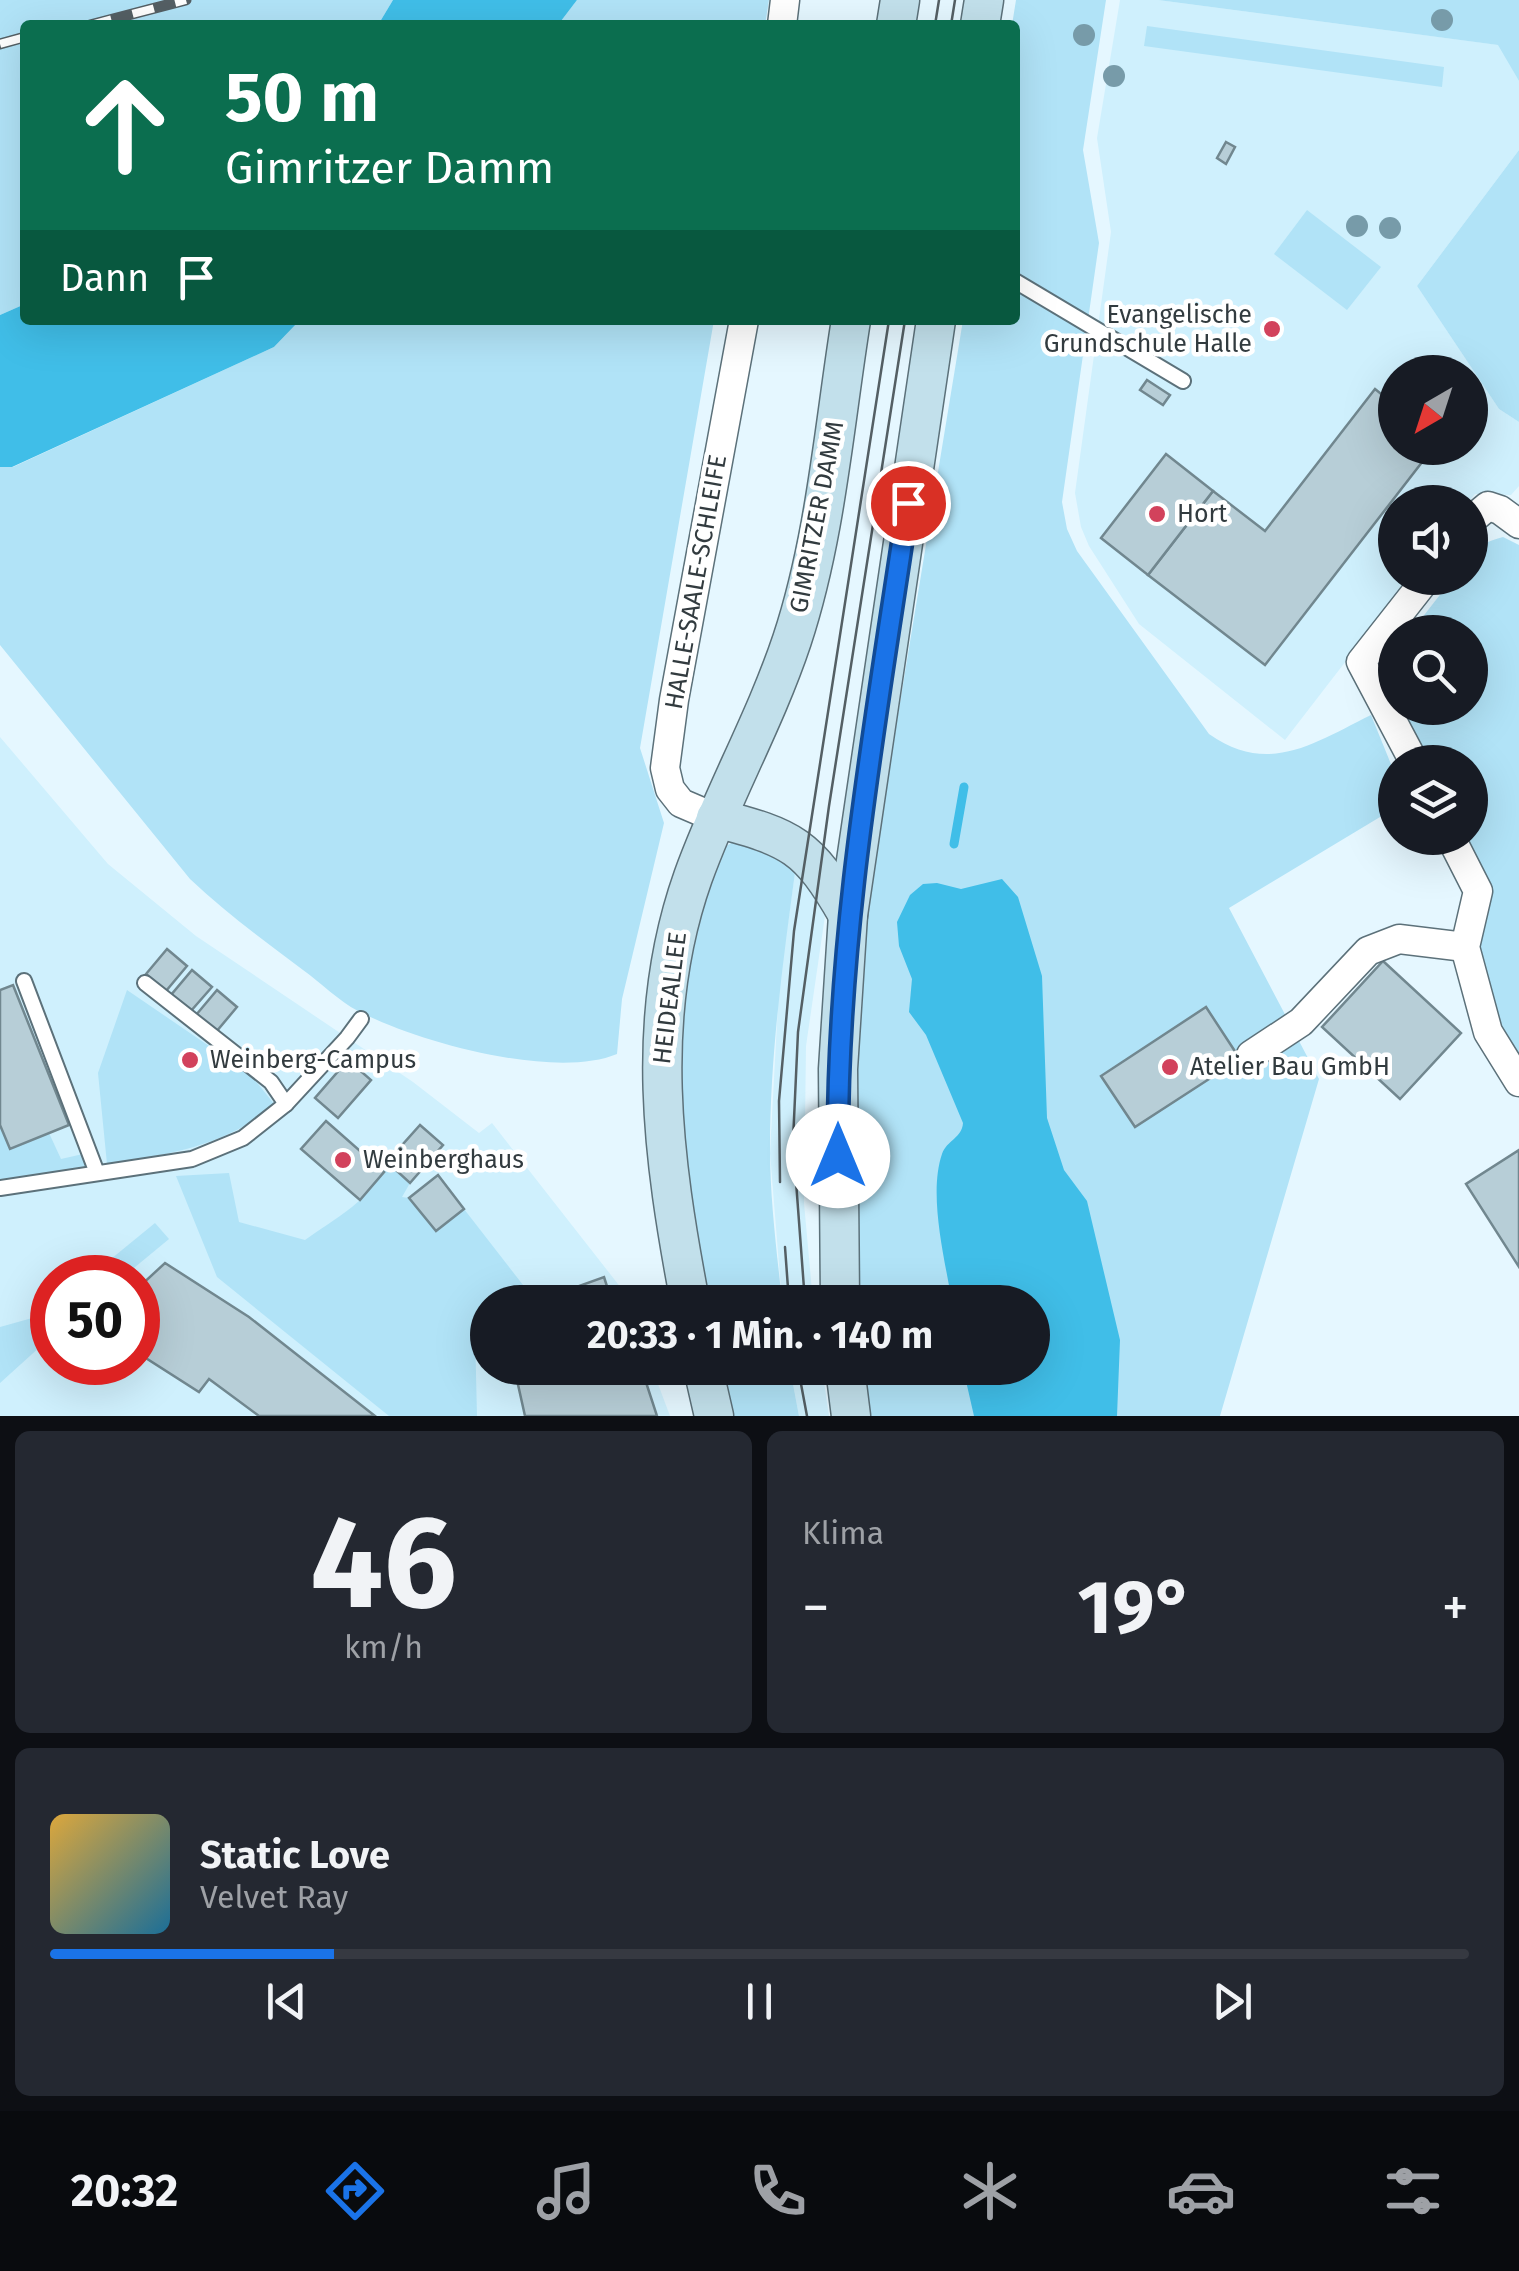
<!DOCTYPE html>
<html lang="de">
<head>
<meta charset="utf-8">
<style>
	:root { --surface:#171b24; --page:#242831; --text:#f1f3f6; --muted:#9ea1a6; --line:#363941; --accent:#1a73e8 }
	body { margin:0; font-family:"Fira Sans",sans-serif; background:var(--page); color:var(--text); height:100vh; display:flex; flex-direction:column; font-size:38px; white-space:nowrap }
	* { box-sizing:border-box; margin:0 }
	p { font-size:32px; color:var(--muted) }
	.icon { flex:none; width:55px; height:55px; fill:none; stroke:currentColor; stroke-width:2; stroke-linecap:round; stroke-linejoin:round }
	.map { position:relative; height:1416px; overflow:hidden }
	.side { display:flex; flex-direction:column; gap:15px; padding:15px; background:#0d0f14; flex:1 }
	.side>* { flex:none }
	.guide { position:absolute; left:20px; top:20px; width:1000px; height:305px; border-radius:10px; box-shadow:0 10px 40px #0002; background:#0b6e4f; color:#fff; overflow:hidden }
	.needle { width:65px; rotate:219deg }
	.controls { position:absolute; left:1378px; top:355px; display:grid; gap:20px }
	.controls a { display:grid; place-items:center; width:110px; height:110px; border-radius:50%; background:var(--surface); box-shadow:0 10px 40px #0002; font-size:50px }
	.speed { position:absolute; left:30px; top:1255px; display:flex; gap:20px; font-size:50px; font-weight:700; text-align:center }
	.speed>* { display:grid; place-content:center; width:130px; height:130px; border-radius:50%; background:var(--surface); box-shadow:0 10px 40px #0002; line-height:1 }
	.speed .limit { border:15px solid #d22; background:#fff; color:#111 }
	.pin { position:absolute; display:grid; place-items:center; width:85px; height:85px; color:#fff; margin:-42px; border:5px solid #fff; border-radius:50%; box-shadow:0 2px 10px #0007 }
	.me { position:absolute; width:110px; margin:-55px; rotate:0deg; stroke-linejoin:round; filter:drop-shadow(0 0 8px #0008) }
	.turn { display:flex; align-items:center; gap:35px; height:210px; padding:0 40px; font-size:45px }
	.turn .icon { width:130px; height:130px; stroke-width:2.5 }
	.turn b { display:block; font-size:70px; line-height:85px }
	.then { display:flex; align-items:center; height:95px; padding:0 40px; background:#0003; gap:20px; font-size:38px }
	.big { font-size:75px; font-weight:700; line-height:1.1 }
	.side .tile { flex:1; display:flex; flex-direction:column; justify-content:center; gap:15px; min-width:0; padding:0 35px; border-radius:15px; background:var(--page) }
	.side .dial { align-items:center; gap:0 }
	.dial b { font-size:130px; line-height:1 }
	.song { display:flex; align-items:center; gap:30px }
	.cover { width:120px; height:120px; border-radius:15px; background:linear-gradient(135deg,hsl(40 70% 55%),hsl(200 70% 35%)) }
	.played { height:10px; border-radius:5px; background:linear-gradient(90deg,var(--accent) 20%,var(--line) 20%) }
	.keys { display:flex; justify-content:space-around; direction:ltr }
	.heat { display:flex; justify-content:space-between; align-items:center; font-size:55px; direction:ltr }
	.side .tiles { flex:1; display:grid; gap:15px; grid-template-columns:1fr 1fr }
	.tile:last-child { grid-column:span 2 }
	.trip { position:absolute; left:470px; top:1285px; width:580px; height:100px; border-radius:50px; background:var(--surface); box-shadow:0 10px 40px #0002; font-weight:700; line-height:100px; text-align:center }
	.dock { display:flex; height:160px; justify-content:space-around; align-items:center; background:#090b0e; color:var(--muted) }
	.dock .icon { width:70px; height:70px }
	.dock .selected { color:var(--accent) }
	.dock b { font-size:45px; color:var(--text) }
	.map>svg:first-child { display:block }
	.built { fill:#cff0fd; fill-rule:evenodd }
	.green { fill:#b1e3f7 }
	.water { fill:#40bee8 }
	.lines { fill:none; stroke-linecap:round; stroke-linejoin:round }
	.stream { stroke:#40bee8; stroke-width:9 }
	.building { fill:#b7ced7; stroke:#71878f; stroke-width:2.5 }
	.service-casing { stroke:#5c717a; stroke-width:18 }
	.minor-casing { stroke:#5c717a; stroke-width:31 }
	.secondary-casing { stroke:#5c717a; stroke-width:41 }
	.service { stroke:#fff; stroke-width:14 }
	.minor { stroke:#fff; stroke-width:28 }
	.secondary { stroke:#c2e0eb; stroke-width:38 }
	.tram { stroke:#545f64; stroke-width:2.5 }
	.rail-casing { stroke:#545f64; stroke-width:11 }
	.rail { stroke:#fff; stroke-width:8; stroke-dasharray:22; stroke-linecap:butt }
	.tree { fill:#779ba9 }
	.route-casing { stroke:#114b97; stroke-width:25 }
	.route { stroke:#1a73e8; stroke-width:18 }
	.poi-dot { fill:#d2425c; stroke:#fff; stroke-width:4 }
	.labels { text-anchor:middle; dominant-baseline:central; stroke-width:9; stroke-linejoin:round; paint-order:stroke }
	.poi-label { font-size:25px; fill:#323b3f; stroke:#fff; text-anchor:start }
	.street-label { font-size:25px; fill:#323b3f; stroke:#fff }
</style>
</head>
<body>
<div class="map">
<svg width="1519" height="1416" viewBox="0 0 1519 1416">
	<rect width="100%" height="100%" fill="#e5f7ff"/>
	<g class="built">
		<path d="M 1120,0 L 1158,0 L 1499,45 L 1519,81 L 1519,150 L 1417,286 L 1499,409 L 1519,422 L 1519,486 L 1511,495 L 1475,494 L 1468,502 L 1395,502 L 1395,578 L 1410,578 L 1285,740 L 1139,624 L 1089,546 L 1081,527 L 1075,493 L 1111,232 L 1097,138 ZM 1395,372 L 1470,372 L 1470,448 L 1395,448 Z"/>
		<path d="M 0,737 L 108,864 L 196,936 L 413,1082 L 479,1133 L 492,1123 L 625,1293 L 629,1302 L 488,1302 L 488,1368 L 652,1368 L 670,1416 L 0,1416 ZM 52,1278 L 138,1278 L 138,1362 L 52,1362 Z"/>
		<polygon points="797,858 827,902 806,1046 804,1203 813,1302 782,1302 770,1153 779,986"/>
		<polygon points="790,1368 822,1368 829,1416 799,1416"/>
	</g>
	<g class="green">
		<polygon points="0,0 393,0 378,25 25,25 25,304 0,315"/>
		<polygon points="577,0 769,0 765,25 558,25"/>
		<path d="M 1016,0 L 1106,0 L 1083,150 L 1099,243 L 1062,502 L 1067,529 L 1077,551 L 1209,734 C 1269,776 1314,743 1371,715 L 1395,774 L 1395,808 L 1229,908 L 1319,1079 L 1220,1416 L 867,1416 L 862,1368 L 1032,1368 L 1032,1302 L 858,1302 L 856,970 L 963,320 L 1015,320 L 1015,25 L 1012,25 Z"/>
		<polygon points="1158,0 1519,0 1519,81 1498,45"/>
		<polygon points="1147,26 1444,67 1442,87 1144,46"/>
		<polygon points="1519,150 1519,422 1499,409 1417,286"/>
		<polygon points="1307,210 1381,267 1347,310 1274,254"/>
		<path d="M 300,320 L 714,320 L 640,748 L 664,823 L 622,999 L 617,1054 C 555,1080 417,1042 358,1011 C 339,1001 321,983 303,970 C 264,941 225,912 190,879 L 0,645 L 0,467 L 13,467 L 274,347 Z"/>
		<path d="M 1503,537 L 1519,545 L 1519,1070 L 1493,1028 L 1457,838 L 1470,838 L 1470,762 L 1423,762 L 1402,708 L 1470,708 L 1470,632 L 1411,632 L 1453,578 L 1470,578 C 1470,546 1474,546 1503,537 Z"/>
		<path d="M 740,838 L 797,858 C 784,954 770,1051 770,1149 C 770,1200 777,1252 782,1302 L 702,1302 L 671,1123 L 672,1018 L 714,860 L 726,846 Z"/>
		<path d="M 127,990 L 250,1074 L 275,1105 C 223,1147 171,1154 107,1164 L 98,1073 Z"/>
		<polygon points="0,1125 10,1149 49,1133 61,1159 83,1154 88,1169 0,1182"/>
		<path d="M 387,1162 L 410,1183 L 402,1197 L 409,1198 L 436,1231 L 464,1209 L 530,1294 L 517,1302 L 488,1302 L 487,1323 L 475,1331 L 477,1416 L 389,1416 L 217,1277 L 176,1176 L 229,1173 L 239,1222 L 305,1240 C 333,1220 376,1197 387,1162 Z"/>
		<polygon points="155,1223 169,1239 123,1277 89,1277"/>
		<polygon points="52,1308 52,1336 0,1383 0,1327 43,1315"/>
		<polygon points="714,1368 790,1368 799,1416 726,1416"/>
	</g>
	<g class="water">
		<polygon points="393,0 577,0 558,25 378,25"/>
		<polygon points="25,304 25,320 300,320 274,347 12,467 0,467 0,315"/>
		<path d="M 1002,879 L 1018,897 L 1042,976 L 1047,1118 L 1064,1170 L 1087,1201 L 1120,1340 L 1117,1416 L 974,1416 L 963,1368 L 1032,1368 L 1032,1302 L 952,1302 C 945,1260 928,1195 942,1154 C 947,1140 962,1138 963,1123 L 926,1035 L 909,1012 L 912,979 L 899,946 L 897,922 L 910,895 L 923,884 L 937,883 L 961,889 Z"/>
	</g>
	<g class="lines">
		<polyline class="stream" points="954,844 964,787"/>
	</g>
	<g class="building">
		<polygon points="1226,142 1235,147 1226,164 1217,158"/>
		<polygon points="1147,380 1170,395 1163,405 1140,390"/>
		<polygon points="1375,389 1395,405 1395,448 1433,448 1265,665 1148,575 1213,491 1265,531"/>
		<polygon points="1166,454 1213,491 1148,575 1101,538"/>
		<polygon points="167,949 187,966 166,991 146,974"/>
		<polygon points="1383,961 1461,1033 1400,1099 1322,1027"/>
		<polygon points="192,970 212,987 190,1012 171,995"/>
		<polygon points="13,985 69,1125 10,1149 0,1125 0,990"/>
		<polygon points="217,990 237,1007 216,1032 196,1015"/>
		<polygon points="1206,1007 1240,1059 1135,1127 1101,1076"/>
		<polygon points="348,1060 371,1080 338,1118 315,1098"/>
		<polygon points="326,1121 384,1172 360,1200 301,1149"/>
		<polygon points="420,1125 443,1145 410,1183 387,1162"/>
		<polygon points="1519,1150 1519,1267 1466,1184"/>
		<polygon points="438,1175 464,1209 436,1231 409,1198"/>
		<polygon points="165,1263 249,1317 375,1416 259,1416 209,1379 199,1392 138,1353 138,1288"/>
		<polygon points="604,1277 612,1302 573,1302 568,1290"/>
		<polygon points="531,1368 643,1368 642,1370 657,1416 525,1416 517,1380 533,1375"/>
	</g>
	<g class="lines">
		<defs>
			<g id="service">
				<polyline points="1015,281 1183,381"/>
				<polyline points="24,981 97,1173"/>
				<polyline points="145,983 271,1082 286,1104"/>
				<polyline points="0,1188 192,1159 243,1138 286,1104 347,1038 361,1019"/>
			</g>
			<g id="minor">
				<polyline points="782,25 785,0"/>
				<polyline points="1470,521 1488,506 1500,510 1519,524"/>
				<polyline points="1414,762 1361,662 1427,578"/>
				<polyline points="716,818 681,803 670,789 665,768 674,700 744,320"/>
				<polyline points="1451,838 1478,891 1465,947 1488,1032 1519,1082"/>
				<polyline points="1251,1055 1301,1022 1368,951 1399,939 1465,947"/>
			</g>
			<g id="secondary">
				<polyline points="896,25 900,0"/>
				<polyline points="980,25 984,0"/>
				<path d="M 716,818 C 792,838 808,845 848,915"/>
				<path d="M 690,1302 C 663,1160 643,1018 693,877 C 722,796 765,721 792,640 C 826,537 834,426 851,320"/>
				<polyline points="840,1302 838,1069 848,915 936,320"/>
				<polyline points="703,1368 714,1416"/>
				<polyline points="845,1368 851,1416"/>
			</g>
		</defs>
		<use href="#service" class="service-casing"/>
		<use href="#minor" class="minor-casing"/>
		<use href="#secondary" class="secondary-casing"/>
		<use href="#service" class="service"/>
		<use href="#minor" class="minor"/>
		<use href="#secondary" class="secondary"/>
		<g class="tram">
			<polyline points="935,25 939,0"/>
			<polyline points="951,25 955,0"/>
			<polyline points="780,1182 779,1101 794,931 889,320"/>
			<polyline points="785,1247 789,1302"/>
			<polyline points="805,1302 793,1141 798,1032 829,806 905,320"/>
			<polyline points="798,1368 807,1416"/>
		</g>
		<defs>
			<g id="rail">
				<polyline points="90,25 186,0"/>
				<polyline points="0,44 25,37"/>
			</g>
		</defs>
		<use href="#rail" class="rail-casing"/>
		<use href="#rail" class="rail"/>
	</g>
	<g class="tree">
		<circle cx="1442" cy="20" r="11"/>
		<circle cx="1084" cy="35" r="11"/>
		<circle cx="1114" cy="76" r="11"/>
		<circle cx="1357" cy="226" r="11"/>
		<circle cx="1390" cy="228" r="11"/>
	</g>
	<g class="lines">
		<defs>
			<path id="route" d="M 838,1156 C 836,936 876,720 908,503"/>
		</defs>
		<use href="#route" class="route-casing"/>
		<use href="#route" class="route"/>
	</g>
	<g class="poi-dot">
		<circle cx="1272" cy="329" r="10"/>
		<circle cx="1157" cy="514" r="10"/>
		<circle cx="190" cy="1060" r="10"/>
		<circle cx="1170" cy="1067" r="10"/>
		<circle cx="343" cy="1160" r="10"/>
	</g>
	<g class="labels">
		<g class="poi-label">
			<text x="1252" y="315" text-anchor="end">Evangelische<tspan x="1252" dy="29">Grundschule Halle</tspan></text>
			<text x="1177" y="514">Hort</text>
			<text x="210" y="1060">Weinberg-Campus</text>
			<text x="1190" y="1067">Atelier Bau GmbH</text>
			<text x="363" y="1160">Weinberghaus</text>
		</g>
		<g class="street-label">
			<text transform="translate(817 517) rotate(-79)">GIMRITZER DAMM</text>
			<text transform="translate(696 582) rotate(-80)">HALLE-SAALE-SCHLEIFE</text>
			<text transform="translate(670 998) rotate(-83)">HEIDEALLEE</text>
		</g>
	</g>
</svg>
<div class="controls">
<a><svg class="needle" viewBox="-14 -14 28 28"><path d="M0-13l5 13h-10z" fill="#e53935"/><path d="M0 13l5-13h-10z" fill="#9ea1a6"/></svg></a>
<a><svg class="icon" aria-label="sound" viewBox="0 0 24 24"><path d="M4 9h4l5-4v14l-5-4H4zM17 9q2 3 0 6"/></svg></a>
<a><svg class="icon" aria-label="search" viewBox="0 0 24 24"><circle cx="10" cy="10" r="6"/><path d="M15 15l6 6"/></svg></a>
<a><svg class="icon" aria-label="layers" viewBox="0 0 24 24"><path d="M12 4l9 5-9 5-9-5zM3 14l9 5 9-5"/></svg></a>
</div>
<div class="speed"><div class="limit">50</div></div>
<div class="pin" style="left:908px;top:503px;background:#d93025"><svg class="icon" aria-label="arrive" viewBox="0 0 24 24"><path d="M6 21V4h12l-3 4 3 4H6"/></svg></div>
<svg class="me" style="left:838px;top:1156px" viewBox="-20 -20 40 40"><circle r="19" fill="#fff"/><path d="M0-13L10 11 0 6-10 11z" fill="#1a73e8"/></svg>
<div class="trip">20:33 · 1 Min. · 140 m</div>
<div class="guide">
<div class="turn"><svg class="icon" aria-label="ahead" viewBox="0 0 24 24"><path d="M12 20V5M6 11l6-6 6 6"/></svg><div><b>50 m</b>Gimritzer Damm</div></div>
<div class="then">Dann<svg class="icon" aria-label="arrive" viewBox="0 0 24 24"><path d="M6 21V4h12l-3 4 3 4H6"/></svg></div>
</div>
</div>
<section class="side">
<div class="tiles">
<div class="tile dial"><b>46</b><p>km/h</p></div>
<div class="tile"><p>Klima</p>
<div class="heat"><a>−</a><b class="big">19°</b><a>+</a></div>
</div>
<div class="tile">
<div class="song"><i class="cover"></i><div><b>Static Love</b><p>Velvet Ray</p></div></div>
<div class="played"></div>
<div class="keys"><svg class="icon" aria-label="previous" viewBox="0 0 24 24"><path d="M18 5L8 12l10 7zM5 5v14"/></svg><svg class="icon" aria-label="pause" viewBox="0 0 24 24"><path d="M8 5v14M16 5v14"/></svg><svg class="icon" aria-label="next" viewBox="0 0 24 24"><path d="M6 5l10 7-10 7zM19 5v14"/></svg></div>
</div>
</div>
</section>
<nav class="dock">
<b>20:32</b>
<svg class="icon selected" aria-label="directions" viewBox="0 0 24 24"><path d="M12 3l9 9-9 9-9-9zM9 14v-3h6M13 9l2 2-2 2"/></svg>
<svg class="icon" aria-label="music" viewBox="0 0 24 24"><path d="M9 18V5l10-2v13"/><circle cx="6" cy="18" r="3"/><circle cx="16" cy="16" r="3"/></svg>
<svg class="icon" aria-label="phone" viewBox="0 0 24 24"><path d="M5 4h4l2 5-3 2q2 4 5 5l2-3 5 2v4C11 20 4 13 5 4z"/></svg>
<svg class="icon" aria-label="climate" viewBox="0 0 24 24"><path d="M12 3v18M4 7l16 10M4 17L20 7"/></svg>
<svg class="icon" aria-label="car" viewBox="0 0 24 24"><path d="M5 17H2v-5l4-1 3-4h7l3 4 3 1v5h-3M9 17h6M6 11h13"/><circle cx="7" cy="17" r="2"/><circle cx="17" cy="17" r="2"/></svg>
<svg class="icon" aria-label="filters" viewBox="0 0 24 24"><path d="M4 7h16M4 17h16"/><circle cx="9" cy="7" r="2"/><circle cx="15" cy="17" r="2"/></svg>
</nav>
</body>
</html>
